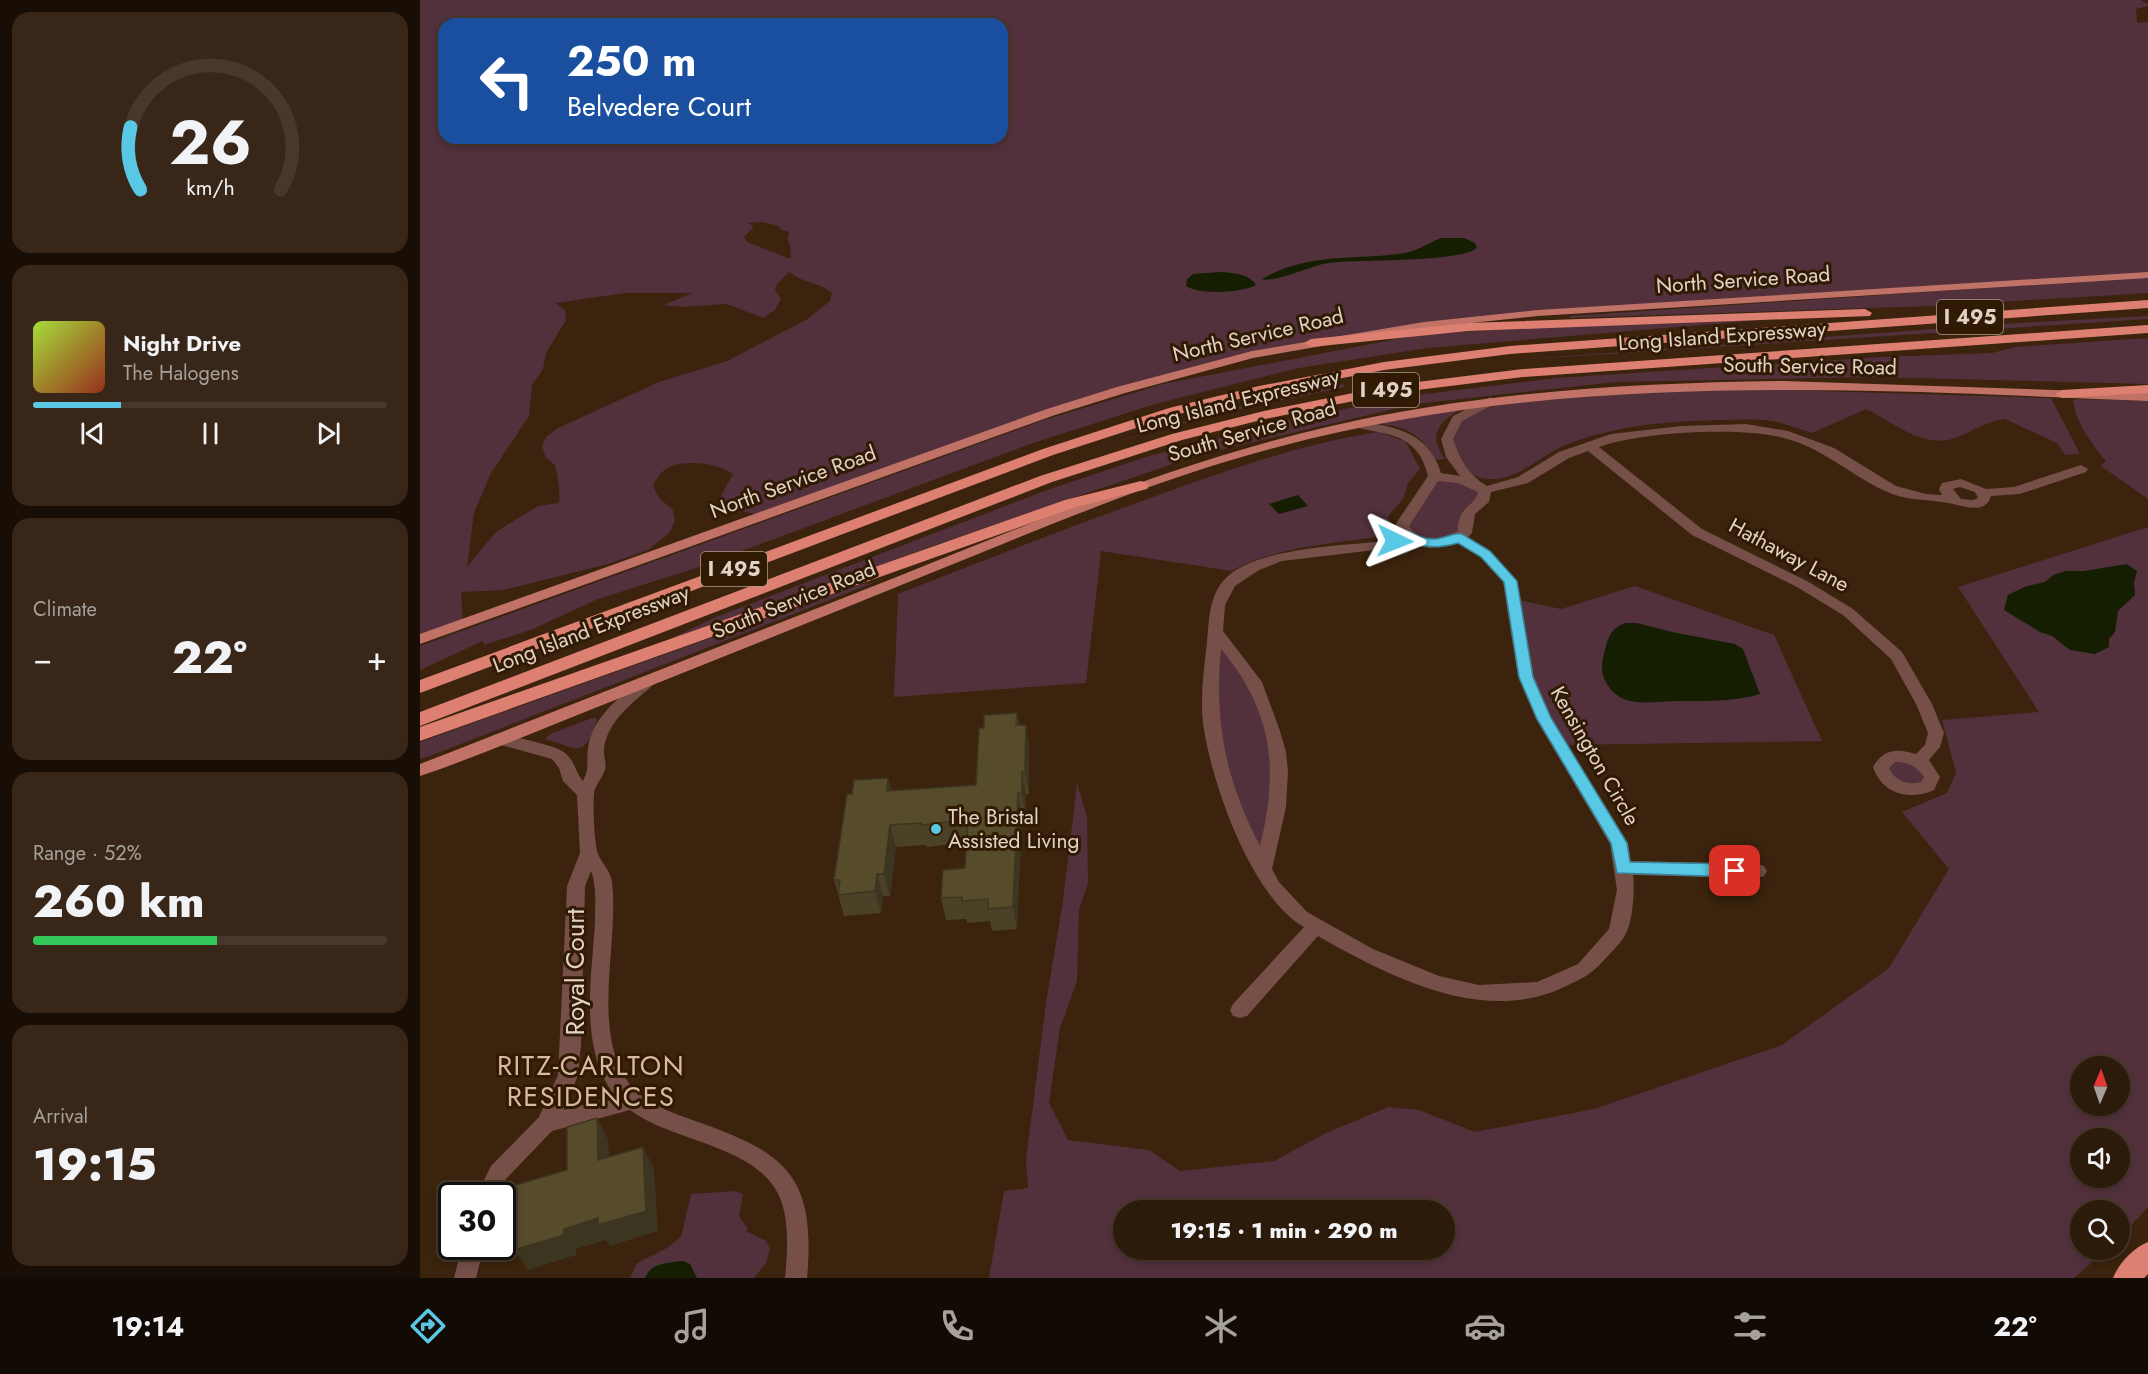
<!DOCTYPE html>
<html lang="en">
<head>
<meta charset="utf-8">
<style>
	:root { --surface:#2c1a0a; --page:#382718; --text:#f1f3f6; --muted:#a6a19c; --line:#48382b; --accent:#59c8e5 }
	body { margin:0; font-family:Jost,sans-serif; background:var(--page); color:var(--text); height:100vh; display:flex; flex-direction:column; font-size:22px; white-space:nowrap }
	* { box-sizing:border-box; margin:0 }
	p { font-size:20px; color:var(--muted) }
	.icon { flex:none; width:33px; height:33px; fill:none; stroke:currentColor; stroke-width:2; stroke-linecap:round; stroke-linejoin:round }
	.map { position:relative; flex:1; overflow:hidden }
	.drawer { display:flex; flex-direction:column; gap:12px; padding:12px; background:#180e06; width:420px }
	.drawer>* { flex:none }
	.top-card { position:absolute; left:18px; top:18px; width:570px; height:126px; border-radius:18px; box-shadow:0 3px 9px #0003,0 0 0 2px var(--line); background:#1a4fa0; color:#fff; overflow:hidden }
	.needle { width:39px; rotate:2deg }
	.buttons { position:absolute; left:1650px; top:1056px; display:grid; gap:12px }
	.buttons a { display:grid; place-items:center; width:60px; height:60px; border-radius:50%; background:var(--surface); box-shadow:0 3px 9px #0003,0 0 0 2px var(--line); font-size:30px }
	.speed { position:absolute; left:18px; top:1182px; display:flex; gap:12px; font-size:30px; font-weight:700; text-align:center }
	.speed>* { display:grid; place-content:center; width:78px; height:78px; border-radius:50%; background:var(--surface); box-shadow:0 3px 9px #0003,0 0 0 2px var(--line); line-height:1 }
	.speed .limit { border:3px solid #111; border-radius:9px; background:#fff; color:#111 }
	.pin { position:absolute; display:grid; place-items:center; width:51px; height:51px; color:#fff; margin:-26px; border-radius:12px; box-shadow:0 3px 9px #0006 }
	.me { position:absolute; width:66px; margin:-33px; rotate:92deg; stroke-linejoin:round; filter:drop-shadow(0 0 4px #0008) }
	.turn { display:flex; align-items:center; gap:21px; height:126px; padding:0 30px; font-size:27px }
	.turn .icon { width:78px; height:78px; stroke-width:2.5 }
	.turn b { display:block; font-size:42px; line-height:51px }
	.big { font-size:45px; font-weight:800; line-height:1.1 }
	.drawer .widget { flex:1; display:flex; flex-direction:column; justify-content:center; gap:9px; min-width:0; padding:0 21px; border-radius:18px; background:var(--page) }
	.drawer .dial { align-items:center; gap:0 }
	.dial svg { height:156px; overflow:visible; fill:none; stroke:var(--line); stroke-width:7; stroke-linecap:round; text-anchor:middle }
	.dial text { fill:var(--text); stroke:none }
	.song { display:flex; align-items:center; gap:18px }
	.cover { width:72px; height:72px; border-radius:9px; background:linear-gradient(135deg,hsl(80 70% 55%),hsl(10 70% 35%)) }
	.played { height:6px; border-radius:3px; background:linear-gradient(90deg,var(--accent) 25%,var(--line) 25%) }
	.keys { display:flex; justify-content:space-around; direction:ltr }
	.heat { display:flex; justify-content:space-between; align-items:center; font-size:33px; direction:ltr }
	.charge { height:9px; border-radius:4px; background:linear-gradient(90deg,#34c759 52%,var(--line) 0) }
	.trip { position:absolute; left:693px; top:1200px; width:342px; height:60px; border-radius:30px; background:var(--surface); box-shadow:0 3px 9px #0003,0 0 0 2px var(--line); font-weight:800; line-height:60px; text-align:center }
	.tab-bar { display:flex; height:96px; justify-content:space-around; align-items:center; background:#120a04; color:var(--muted) }
	.tab-bar .icon { width:42px; height:42px }
	.tab-bar .active { color:var(--accent) }
	.tab-bar b { font-size:27px; color:var(--text) }
	main { display:flex; flex:1; min-height:0 }
	.map>svg:first-child { display:block }
	.green { fill:#52313c; fill-rule:evenodd }
	.water { fill:#151e00 }
	.lines { fill:none; stroke-linecap:round; stroke-linejoin:round }
	.minor { fill:#764f49; fill-rule:evenodd }
	.major { fill:#c07266; fill-rule:evenodd }
	.highway { fill:#dd8071; fill-rule:evenodd }
	.wall { fill:#4a4126 }
	.shaded-wall { fill:#3c351f }
	.building { fill:#564c2c; stroke:#3c351f; stroke-width:1.5 }
	.route { fill:#59c8e5; stroke:#3a8295; stroke-width:1.5 }
	.poi-dot { fill:#59c8e5; stroke:#311a04; stroke-width:2 }
	.labels { text-anchor:middle; dominant-baseline:central; stroke-width:6; stroke-linejoin:round; paint-order:stroke }
	.shield { fill:#311a04; stroke:#ad9b8b; stroke-width:1.5 }
	.shield-label { font-size:20px; font-weight:bold; fill:#e2d2c5 }
	.street-label { font-size:21px; fill:#e2d2c5; stroke:#311a04 }
	.poi-label { font-size:21px; fill:#e2d2c5; stroke:#311a04; text-anchor:start }
	.near-street-label { font-size:26px; fill:#e2d2c5; stroke:#311a04 }
	.near-neighbourhood-label { font-size:27px; letter-spacing:1.5px; fill:#d9baa1; stroke:#311a04 }
</style>
</head>
<body>
<main>
<section class="drawer">
<div class="widget dial"><svg viewBox="0 0 100 80">
<path d="M14 69A42 42 0 1 1 86 69"/>
<path d="M14 69A42 42 0 0 1 9 37" stroke="#59c8e5"/>
<text x="50" y="56" font-size="32" font-weight="700">26</text>
<text x="50" y="72" font-size="11">km/h</text>
</svg></div>
<div class="widget">
<div class="song"><i class="cover"></i><div><b>Night Drive</b><p>The Halogens</p></div></div>
<div class="played"></div>
<div class="keys"><svg class="icon" aria-label="previous" viewBox="0 0 24 24"><path d="M18 5L8 12l10 7zM5 5v14"/></svg><svg class="icon" aria-label="pause" viewBox="0 0 24 24"><path d="M8 5v14M16 5v14"/></svg><svg class="icon" aria-label="next" viewBox="0 0 24 24"><path d="M6 5l10 7-10 7zM19 5v14"/></svg></div>
</div>
<div class="widget"><p>Climate</p>
<div class="heat"><a>−</a><b class="big">22°</b><a>+</a></div>
</div>
<div class="widget"><p>Range · 52%</p><b class="big">260 km</b><div class="charge"></div></div>
<div class="widget"><p>Arrival</p><b class="big">19:15</b></div>
</section>
<div class="map">
<svg width="1728" height="1278" viewBox="0 0 1728 1278">
	<rect width="100%" height="100%" fill="#3b230d"/>
	<g class="green">
		<path d="M 0,0 L 1720,0 L 1728,4 L 1728,6 L 1716,9 L 1717,23 L 1728,22 L 1728,275 L 1091,315 L 891,343 L 727,382 L 335,514 L 307,508 L 298,501 L 313,474 C 297,462 255,457 241,473 C 238,477 235,482 233,486 L 239,498 L 253,510 L 255,521 L 249,533 L 228,550 L 188,564 L 84,590 L 41,592 L 43,624 L 0,639 ZM 24,24 L 582,24 L 582,138 L 24,138 ZM 341,222 L 359,226 L 362,230 L 370,232 L 367,239 L 370,244 L 371,259 L 327,242 L 324,237 L 333,228 L 332,225 L 327,223 ZM 369,272 C 382,283 399,282 412,293 L 410,301 L 386,320 L 307,361 L 239,382 L 138,428 L 126,437 L 122,447 L 126,458 L 135,465 C 137,473 141,495 139,503 L 118,506 L 76,532 L 47,567 L 54,513 L 71,473 L 109,416 L 112,385 L 123,369 L 126,353 L 146,320 L 145,310 L 135,303 L 205,293 L 272,293 L 244,305 L 262,307 L 307,304 L 343,318 L 355,310 L 361,299 L 355,290 L 357,284 Z"/>
		<polygon points="1728,277 1728,293 1512,306 1150,318 1150,316"/>
		<polygon points="1728,316 1728,319 1081,361 1581,324"/>
		<polygon points="1365,318 1007,348 879,368 735,404 613,443 276,568 178,599 113,629 64,645 63,641 0,670 0,646 624,420 743,384 1003,334 1139,326"/>
		<polygon points="1728,338 1728,384 1453,377 1196,382 995,404 779,455 518,544 297,625 250,639 296,617 627,490 729,456 860,422 989,396 1136,378 1462,357 1572,353 1595,347"/>
		<polygon points="923,384 925,387 806,412 678,447 805,410"/>
		<path d="M 1304,388 L 1631,398 L 1660,454 L 1645,455 L 1637,443 L 1585,419 C 1566,421 1550,433 1532,439 C 1503,448 1472,422 1446,409 L 1392,433 C 1382,430 1372,426 1361,423 C 1342,418 1321,420 1302,420 C 1250,421 1197,425 1148,444 C 1124,453 1101,478 1074,479 C 1045,481 1037,458 1032,435 L 1046,416 L 1062,408 L 1126,399 Z"/>
		<path d="M 1658,399 L 1728,401 L 1728,499 L 1681,466 L 1686,461 C 1672,444 1655,422 1653,400 Z"/>
		<path d="M 1046,407 C 1021,419 1006,433 1025,459 L 1017,460 C 998,432 986,426 952,423 Z"/>
		<path d="M 958,432 L 985,441 L 1000,469 L 988,483 L 983,499 L 968,516 L 971,531 L 963,536 C 913,544 857,546 812,571 L 681,551 L 666,683 L 474,697 L 478,594 C 567,559 657,524 747,492 C 816,467 886,443 958,432 Z"/>
		<polygon points="1015,477 1034,477 1065,490 1050,508 1045,533 1016,543 986,535 985,518"/>
		<path d="M 1728,527 L 1728,1207 L 1700,1237 L 1700,1210 L 1660,1210 L 1660,1250 L 1686,1250 L 1654,1278 L 569,1278 L 584,1191 L 608,1188 L 606,1160 L 626,1003 L 643,901 L 657,783 L 667,817 L 668,883 L 659,910 L 657,981 L 640,1028 L 629,1103 L 648,1140 L 729,1150 L 760,1171 L 854,1161 L 904,1134 L 968,1107 L 999,1110 L 1055,1132 L 1174,1109 L 1362,1045 L 1469,968 L 1529,869 L 1482,812 L 1527,793 L 1536,773 L 1522,720 L 1619,712 L 1538,587 ZM 1660,1066 L 1700,1066 L 1700,1106 L 1660,1106 ZM 1660,1138 L 1700,1138 L 1700,1178 L 1660,1178 ZM 704,1210 L 1024,1210 L 1024,1250 L 704,1250 Z"/>
		<polygon points="453,583 10,756 0,759 0,742 442,584"/>
		<polygon points="1215,586 1354,635 1402,741 1140,745 1124,719 1093,599 1141,609"/>
		<polygon points="795,631 832,679 861,764 843,869 797,756"/>
		<path d="M 172,718 L 176,718 L 177,721 C 162,761 158,748 125,739 L 130,734 Z"/>
		<polygon points="1491,758 1511,782 1479,788 1463,762"/>
		<polygon points="315,1191 323,1194 319,1216 328,1229 326,1231 346,1241 350,1249 346,1263 334,1278 210,1278 217,1263 247,1248 261,1237 271,1194"/>
	</g>
	<g class="water">
		<path d="M 1021,238 L 1044,238 L 1055,243 L 1057,248 C 1039,263 937,259 908,263 C 893,265 852,284 842,279 C 887,253 929,260 978,254 C 994,253 1006,244 1021,238 Z"/>
		<path d="M 800,272 C 812,273 829,273 836,285 C 821,293 781,295 766,286 L 767,279 L 773,274 Z"/>
		<polygon points="878,495 888,506 859,514 849,504"/>
		<polygon points="1707,564 1717,571 1714,583 1715,595 1698,611 1695,632 1689,639 1689,647 1675,654 1650,650 1632,636 1620,632 1584,610 1588,595 1604,587 1625,582 1633,575 1645,571 1664,571"/>
		<path d="M 1206,623 L 1217,623 L 1252,632 L 1315,644 L 1323,649 L 1340,694 C 1314,702 1285,701 1258,701 C 1233,701 1202,710 1187,684 C 1181,675 1181,665 1184,654 C 1188,638 1190,628 1206,623 Z"/>
		<path d="M 263,1261 L 270,1264 L 277,1278 L 225,1278 C 231,1262 249,1263 263,1261 Z"/>
	</g>
	<g class="lines">
		<g class="minor">
			<path d="M 1070,397 L 1076,401 L 1074,404 L 1042,421 L 1033,439 C 1039,458 1049,476 1067,486 L 1098,477 L 1139,452 L 1191,434 L 1261,426 L 1326,424 L 1368,431 L 1414,448 L 1476,486 L 1506,494 L 1522,495 L 1519,489 L 1522,483 L 1541,479 L 1566,489 L 1594,487 L 1661,465 L 1668,469 L 1666,472 L 1600,494 L 1571,496 C 1566,516 1541,505 1528,503 C 1507,499 1485,501 1465,491 C 1429,474 1400,446 1360,437 C 1317,427 1220,432 1179,447 L 1282,529 L 1387,581 L 1433,609 L 1482,652 L 1512,704 L 1524,733 L 1520,747 L 1509,760 L 1520,777 L 1514,790 C 1489,801 1462,794 1453,767 C 1463,749 1477,748 1496,754 L 1505,745 L 1508,733 L 1496,704 L 1471,659 L 1423,615 L 1377,587 L 1272,535 L 1168,451 L 1149,458 L 1108,483 L 1071,492 L 1069,502 L 1055,514 L 1052,533 L 1048,537 L 1070,551 L 1097,581 L 1114,677 L 1132,719 L 1208,843 L 1211,861 L 1338,864 L 1344,866 L 1347,871 L 1344,876 L 1338,878 L 1213,875 C 1215,890 1213,924 1204,937 C 1199,945 1192,951 1186,958 C 1171,975 1163,978 1142,988 C 1062,1025 968,976 898,936 L 827,1016 L 820,1018 L 813,1016 L 810,1010 L 813,1004 L 884,927 C 831,897 791,782 783,723 C 780,696 784,669 787,642 C 789,621 789,598 803,581 C 830,549 915,546 955,542 L 971,538 L 980,533 L 975,526 L 977,522 L 1008,476 C 998,434 970,435 934,427 L 932,424 L 934,421 C 941,420 949,422 957,424 C 988,430 1012,441 1021,473 L 1040,476 L 1026,457 L 1021,439 L 1033,416 ZM 1018,481 L 1038,483 L 1058,492 C 1056,506 1037,506 1038,531 C 1021,540 1001,544 989,526 ZM 1540,487 L 1555,492 L 1558,498 L 1553,500 L 1541,499 L 1533,489 ZM 987,541 L 1010,548 L 1037,542 L 1060,557 L 1083,582 L 1098,677 L 1116,719 L 1190,844 L 1197,890 L 1189,929 L 1158,964 L 1117,982 L 1059,985 L 1019,976 L 953,949 L 887,912 L 859,882 L 852,869 L 866,807 L 868,771 L 866,752 L 860,731 L 842,682 L 803,631 L 805,605 L 815,586 L 839,570 L 862,561 L 955,550 ZM 801,649 C 853,711 859,769 840,846 C 806,781 794,722 801,649 ZM 1475,762 C 1488,762 1497,766 1504,777 L 1501,782 C 1488,786 1475,781 1469,768 Z"/>
			<path d="M 228,676 L 236,681 L 233,685 C 214,702 188,720 184,748 C 183,755 187,763 185,770 C 182,779 174,786 174,795 C 173,807 174,843 178,854 C 182,864 191,871 192,882 C 199,943 172,1025 206,1079 C 219,1100 245,1110 267,1118 C 361,1151 397,1170 387,1278 L 365,1278 C 374,1189 356,1168 273,1139 C 251,1131 229,1124 210,1110 L 132,1131 L 85,1180 L 77,1196 L 56,1196 L 71,1166 L 119,1117 L 138,1075 L 147,886 L 160,853 L 157,795 L 143,781 L 139,768 L 132,759 L 74,743 L 72,739 L 74,735 L 80,733 C 93,737 137,745 145,753 C 155,761 155,772 163,781 C 170,767 166,763 168,748 C 172,717 201,696 223,677 ZM 171,871 C 177,886 175,905 175,921 C 172,979 158,1046 195,1096 L 144,1110 L 158,1075 L 161,1045 L 165,886 Z"/>
			<polygon points="42,1246 64,1246 56,1278 34,1278"/>
		</g>
		<g class="major">
			<polygon points="1728,272 1728,278 1118,316 1004,328 833,358 705,393 635,415 0,644 0,634 627,409 697,387 832,351 1004,322 1118,310"/>
			<path d="M 1363,381 L 1728,393 L 1728,401 C 1437,389 1143,371 858,447 C 739,478 625,527 511,573 C 394,621 277,667 160,714 C 107,735 54,758 0,776 L 0,764 C 158,702 316,640 474,578 C 616,521 757,462 907,427 C 1057,392 1209,383 1363,381 Z"/>
		</g>
		<g class="highway">
			<polygon points="1728,300 1728,308 1090,354 964,370 839,394 759,414 633,455 0,693 0,680 623,449 749,408 839,386 964,362 1090,346"/>
			<polygon points="1445,309 1452,313 1450,316 1048,331 891,347 884,343 891,339 1048,323"/>
			<polygon points="1728,325 1728,333 1103,377 973,393 845,419 762,440 632,482 0,726 0,712 620,476 752,434 844,411 973,385 1103,369"/>
			<polygon points="1728,385 1728,393 1642,398 1635,394 1642,390"/>
			<polygon points="721,481 727,483 729,486 727,489 656,507 0,741 0,727 645,500"/>
			<path d="M 1728,1242 L 1728,1274 L 1724,1278 L 1693,1278 C 1699,1263 1713,1248 1728,1242 Z"/>
		</g>
	</g>
	<polygon class="wall" points="597,713 599,725 606,725 609,746 609,794 606,794 605,815 602,815 597,929 572,931 570,921 547,923 546,919 526,920 521,898 545,868 547,842 508,847 505,845 476,847 470,896 463,896 461,913 424,916 414,880 432,794 468,778 472,791 556,785 564,728"/>
	<g class="shaded-wall">
		<polygon points="606,725 609,746 609,794 605,772"/>
		<polygon points="602,772 606,794 605,815 602,793"/>
		<polygon points="468,778 474,800 467,791"/>
		<polygon points="598,793 602,815 597,929 593,907"/>
		<polygon points="470,825 476,847 470,896 464,874"/>
		<polygon points="457,874 463,896 461,913 455,891"/>
		<polygon points="177,1118 188,1139 190,1181 178,1160"/>
		<polygon points="223,1147 234,1168 238,1231 190,1246 186,1240 156,1249 156,1255 108,1270 94,1250 144,1229"/>
	</g>
	<g class="building">
		<polygon points="597,713 596,725 606,725 605,772 602,772 602,793 598,793 593,907 568,909 568,899 542,901 542,897 521,898 523,870 545,868 548,819 503,825 500,823 470,825 464,874 457,874 455,891 418,895 420,880 414,880 427,794 432,794 434,780 468,778 467,791 556,785 559,728 564,728 564,715"/>
		<polygon points="177,1118 178,1160 223,1147 226,1211 178,1225 178,1218 144,1229 144,1235 94,1250 96,1185 147,1170 147,1127"/>
	</g>
	<path class="route" d="M 986,531 C 996,534 1003,539 1014,539 C 1024,539 1033,532 1042,534 L 1070,551 L 1097,581 L 1113,677 L 1131,718 L 1207,843 L 1210,862 L 1315,864 L 1321,866 L 1323,871 L 1321,875 L 1315,877 L 1197,873 L 1191,843 L 1117,719 L 1099,677 L 1084,582 L 1061,557 L 1038,543 C 1021,548 1002,549 986,540 L 975,545 L 971,544 L 969,541 Z"/>
	<circle class="poi-dot" cx="516" cy="829" r="6"/>
	<g class="labels">
		<g class="shield">
			<rect x="1517" y="300" width="66" height="34" rx="4.5"/>
			<rect x="933" y="373" width="66" height="34" rx="4.5"/>
			<rect x="281" y="552" width="66" height="34" rx="4.5"/>
		</g>
		<g class="shield-label">
			<text x="1550" y="317">I 495</text>
			<text x="966" y="390">I 495</text>
			<text x="314" y="569">I 495</text>
		</g>
		<g class="street-label">
			<text transform="translate(1323 280) rotate(-4)">North Service Road</text>
			<text transform="translate(838 335) rotate(-13)">North Service Road</text>
			<text transform="translate(1302 336) rotate(-4)">Long Island Expressway</text>
			<text transform="translate(1390 366) rotate(1)">South Service Road</text>
			<text transform="translate(818 401) rotate(-14)">Long Island Expressway</text>
			<text transform="translate(832 431) rotate(-16)">South Service Road</text>
			<text transform="translate(373 482) rotate(-20)">North Service Road</text>
			<text transform="translate(1369 555) rotate(28)">Hathaway Lane</text>
			<text transform="translate(374 600) rotate(-22)">South Service Road</text>
			<text transform="translate(171 629) rotate(-21)">Long Island Expressway</text>
			<text transform="translate(1175 756) rotate(60)">Kensington Circle</text>
		</g>
		<g class="poi-label">
			<text x="528" y="817">The Bristal<tspan x="528" dy="24">Assisted Living</tspan></text>
		</g>
		<g class="near-street-label">
			<text transform="translate(155 972) rotate(-90)">Royal Court</text>
		</g>
		<g class="near-neighbourhood-label">
			<text x="171" y="1065">RITZ-CARLTON<tspan x="171" dy="31">RESIDENCES</tspan></text>
		</g>
	</g>
</svg>
<div class="buttons">
<a><svg class="needle" viewBox="-14 -14 28 28"><path d="M0-13l5 13h-10z" fill="#e53935"/><path d="M0 13l5-13h-10z" fill="#a6a19c"/></svg></a>
<a><svg class="icon" aria-label="sound" viewBox="0 0 24 24"><path d="M4 9h4l5-4v14l-5-4H4zM17 9q2 3 0 6"/></svg></a>
<a><svg class="icon" aria-label="search" viewBox="0 0 24 24"><circle cx="10" cy="10" r="6"/><path d="M15 15l6 6"/></svg></a>
</div>
<div class="speed"><div class="limit">30</div></div>
<div class="pin" style="left:1315px;top:871px;background:#d93025"><svg class="icon" aria-label="arrive" viewBox="0 0 24 24"><path d="M6 21V4h12l-3 4 3 4H6"/></svg></div>
<svg class="me" style="left:975px;top:541px" viewBox="-20 -20 40 40"><path d="M0-17L14 15 0 8-14 15z" fill="#59c8e5" stroke="#fff" stroke-width="4"/></svg>
<div class="trip">19:15 · 1 min · 290 m</div>
<div class="top-card">
<div class="turn"><svg class="icon" aria-label="left" viewBox="0 0 24 24"><path d="M17 20v-9H6M10 6l-5 5 5 5"/></svg><div><b>250 m</b>Belvedere Court</div></div>
</div>
</div>
</main>
<nav class="tab-bar">
<b>19:14</b>
<svg class="icon active" aria-label="directions" viewBox="0 0 24 24"><path d="M12 3l9 9-9 9-9-9zM9 14v-3h6M13 9l2 2-2 2"/></svg>
<svg class="icon" aria-label="music" viewBox="0 0 24 24"><path d="M9 18V5l10-2v13"/><circle cx="6" cy="18" r="3"/><circle cx="16" cy="16" r="3"/></svg>
<svg class="icon" aria-label="phone" viewBox="0 0 24 24"><path d="M5 4h4l2 5-3 2q2 4 5 5l2-3 5 2v4C11 20 4 13 5 4z"/></svg>
<svg class="icon" aria-label="climate" viewBox="0 0 24 24"><path d="M12 3v18M4 7l16 10M4 17L20 7"/></svg>
<svg class="icon" aria-label="car" viewBox="0 0 24 24"><path d="M5 17H2v-5l4-1 3-4h7l3 4 3 1v5h-3M9 17h6M6 11h13"/><circle cx="7" cy="17" r="2"/><circle cx="17" cy="17" r="2"/></svg>
<svg class="icon" aria-label="filters" viewBox="0 0 24 24"><path d="M4 7h16M4 17h16"/><circle cx="9" cy="7" r="2"/><circle cx="15" cy="17" r="2"/></svg>
<b>22°</b>
</nav>
</body>
</html>
